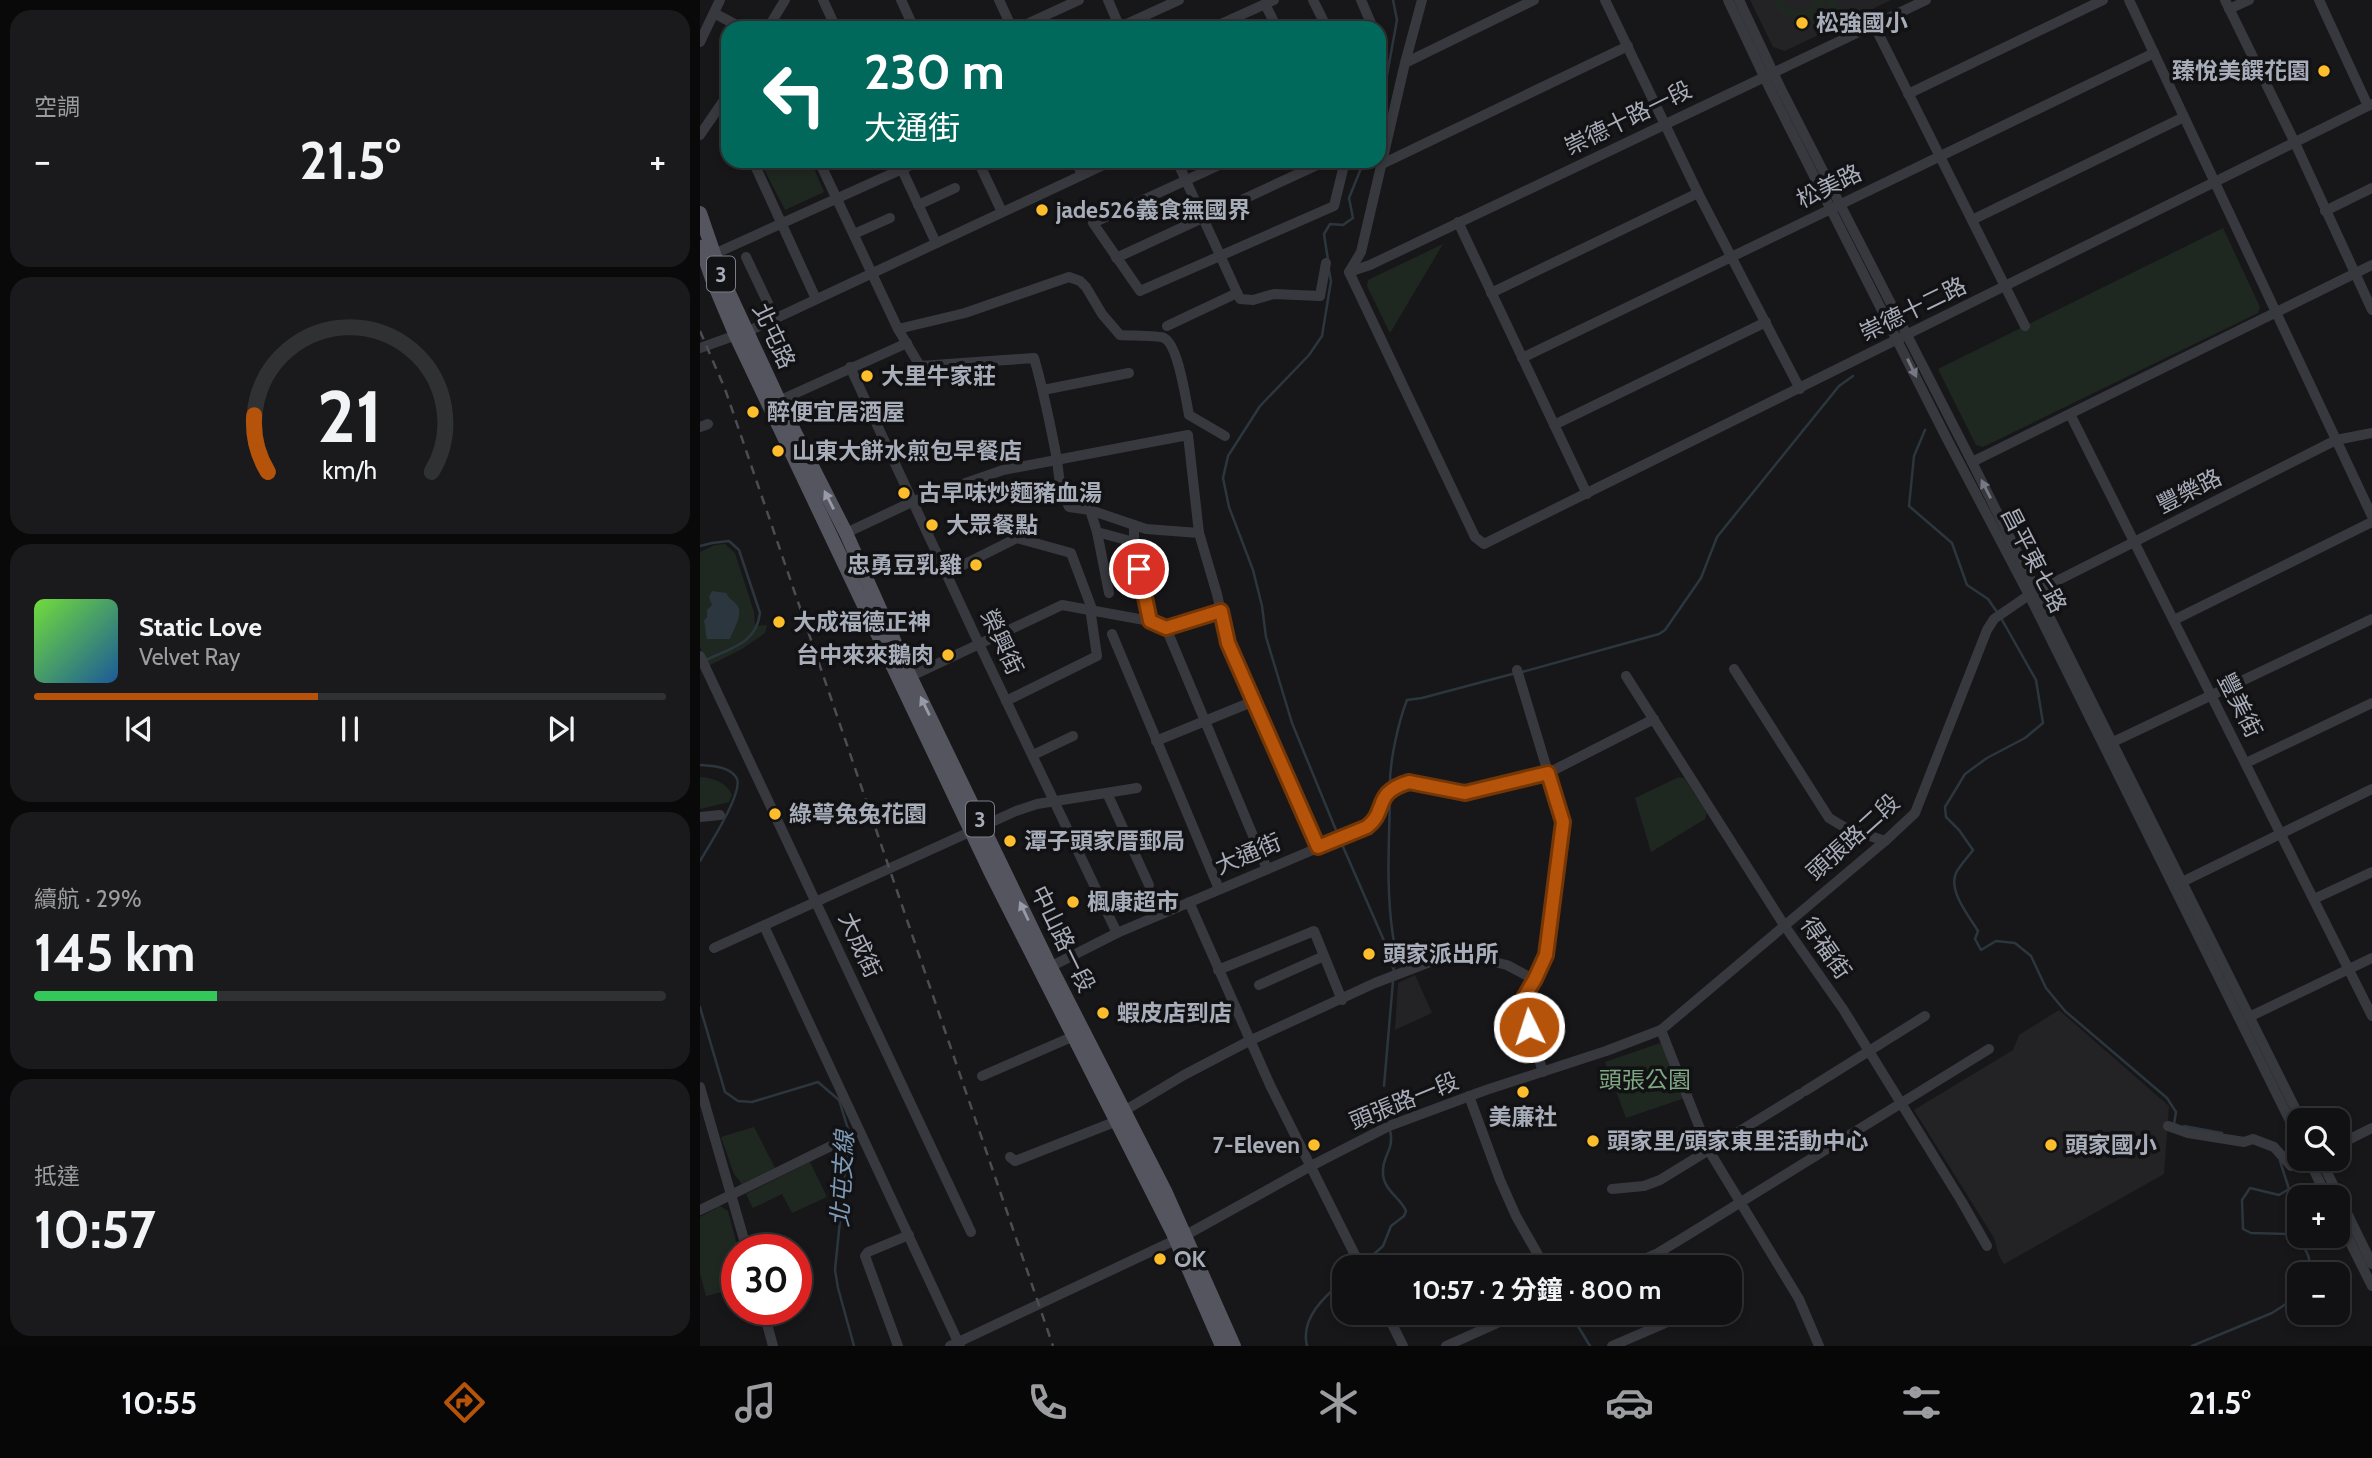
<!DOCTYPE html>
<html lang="zh-TW">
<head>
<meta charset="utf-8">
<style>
	:root { --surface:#111113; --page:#1a1a1c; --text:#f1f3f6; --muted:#9c9da0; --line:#303133; --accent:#b45309 }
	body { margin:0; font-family:Cabin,"Noto Sans TC",sans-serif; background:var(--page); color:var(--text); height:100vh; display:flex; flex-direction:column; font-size:26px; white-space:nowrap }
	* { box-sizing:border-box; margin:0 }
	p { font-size:23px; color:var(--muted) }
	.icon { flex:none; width:38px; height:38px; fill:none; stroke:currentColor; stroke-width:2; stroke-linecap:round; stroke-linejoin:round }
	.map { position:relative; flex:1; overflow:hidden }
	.side { display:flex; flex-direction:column; gap:10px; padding:10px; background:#09090a; width:700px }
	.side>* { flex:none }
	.guide { position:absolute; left:21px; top:21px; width:665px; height:147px; border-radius:21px; box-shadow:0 4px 10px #0003,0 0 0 2px var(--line); background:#00695c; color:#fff; overflow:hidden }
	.tools { position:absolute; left:1587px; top:1108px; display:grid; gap:14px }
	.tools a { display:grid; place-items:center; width:63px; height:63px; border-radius:14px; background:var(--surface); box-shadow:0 4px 10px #0003,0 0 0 2px var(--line); font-size:35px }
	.speed { position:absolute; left:21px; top:1234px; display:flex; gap:14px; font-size:35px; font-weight:700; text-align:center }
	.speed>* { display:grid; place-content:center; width:91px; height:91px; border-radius:50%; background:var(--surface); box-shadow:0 4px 10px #0003,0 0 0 2px var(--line); line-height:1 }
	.speed .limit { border:10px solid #d22; background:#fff; color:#111 }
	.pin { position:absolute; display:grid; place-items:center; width:60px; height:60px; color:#fff; margin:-30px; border:4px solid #fff; border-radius:50%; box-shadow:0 2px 7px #0007 }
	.me { position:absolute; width:77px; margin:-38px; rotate:356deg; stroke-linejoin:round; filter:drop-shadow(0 0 5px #0008) }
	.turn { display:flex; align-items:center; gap:24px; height:147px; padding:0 28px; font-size:32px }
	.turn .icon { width:91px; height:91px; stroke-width:2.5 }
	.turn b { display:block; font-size:49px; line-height:60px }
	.big { font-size:52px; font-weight:700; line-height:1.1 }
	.side .tile { flex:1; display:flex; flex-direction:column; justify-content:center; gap:10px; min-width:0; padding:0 24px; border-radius:21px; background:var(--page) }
	.side .dial { align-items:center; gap:0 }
	.dial svg { height:182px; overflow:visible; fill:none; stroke:var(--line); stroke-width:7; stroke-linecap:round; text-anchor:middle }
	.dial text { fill:var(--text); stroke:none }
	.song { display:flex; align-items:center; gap:21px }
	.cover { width:84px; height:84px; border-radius:10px; background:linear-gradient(135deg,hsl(100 70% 55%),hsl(210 70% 35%)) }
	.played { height:7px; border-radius:4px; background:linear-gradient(90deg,var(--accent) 45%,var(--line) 45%) }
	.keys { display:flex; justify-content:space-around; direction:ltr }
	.heat { display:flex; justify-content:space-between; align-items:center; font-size:38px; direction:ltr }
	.charge { height:10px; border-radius:5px; background:linear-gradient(90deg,#34c759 29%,var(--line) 0) }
	.trip { position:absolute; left:632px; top:1255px; width:410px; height:70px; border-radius:21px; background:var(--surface); box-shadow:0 4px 10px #0003,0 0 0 2px var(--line); font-weight:700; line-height:70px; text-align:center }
	.menu { display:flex; height:112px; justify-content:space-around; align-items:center; background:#070708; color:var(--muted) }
	.menu .icon { width:49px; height:49px }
	.menu .current { color:var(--accent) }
	.menu b { font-size:32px; color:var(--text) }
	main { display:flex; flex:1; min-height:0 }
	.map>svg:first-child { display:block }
	.built { fill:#232326 }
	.green { fill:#1f2820 }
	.water { fill:#2c363e }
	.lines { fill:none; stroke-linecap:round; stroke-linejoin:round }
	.stream { stroke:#2c363e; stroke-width:2.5 }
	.minor { stroke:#38393f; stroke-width:10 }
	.major { stroke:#54555e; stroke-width:14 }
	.rail { stroke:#4b4d54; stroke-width:2.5; stroke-dasharray:9 7; stroke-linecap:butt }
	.oneway { fill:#767983 }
	.oneway2 { fill:#979ba8 }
	.route-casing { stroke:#753606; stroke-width:18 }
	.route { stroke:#b45309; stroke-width:12 }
	.poi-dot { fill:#febe2b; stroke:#121214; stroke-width:2.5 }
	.labels { text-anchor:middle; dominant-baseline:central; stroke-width:7; stroke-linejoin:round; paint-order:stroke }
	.shield { fill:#121214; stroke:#7b7e88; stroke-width:2 }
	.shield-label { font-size:21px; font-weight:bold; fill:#a8adba }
	.poi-label { font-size:23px; font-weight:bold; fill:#a8adba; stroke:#121214; text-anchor:start }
	.street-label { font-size:23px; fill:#a8adba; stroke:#121214 }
	.park-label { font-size:23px; fill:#7ea682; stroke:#121214 }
	.water-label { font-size:24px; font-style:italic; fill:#7d9ab7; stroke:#121214 }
</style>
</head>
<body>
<main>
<section class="side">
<div class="tile"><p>空調</p>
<div class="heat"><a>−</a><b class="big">21.5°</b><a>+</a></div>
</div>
<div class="tile dial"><svg viewBox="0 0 100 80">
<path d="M14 69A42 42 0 1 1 86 69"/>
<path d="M14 69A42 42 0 0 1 8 44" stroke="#b45309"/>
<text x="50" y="56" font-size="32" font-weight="700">21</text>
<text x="50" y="72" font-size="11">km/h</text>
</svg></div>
<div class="tile">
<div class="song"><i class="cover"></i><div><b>Static Love</b><p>Velvet Ray</p></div></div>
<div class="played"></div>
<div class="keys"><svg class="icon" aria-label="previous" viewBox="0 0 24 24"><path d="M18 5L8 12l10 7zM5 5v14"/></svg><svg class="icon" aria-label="pause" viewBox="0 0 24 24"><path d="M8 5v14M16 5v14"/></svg><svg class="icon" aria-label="next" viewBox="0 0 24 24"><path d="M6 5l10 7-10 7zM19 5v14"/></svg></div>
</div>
<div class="tile"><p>續航 · 29%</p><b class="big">145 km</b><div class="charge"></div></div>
<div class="tile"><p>抵達</p><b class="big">10:57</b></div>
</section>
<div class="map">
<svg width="1672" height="1346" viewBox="0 0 1672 1346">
	<rect width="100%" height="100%" fill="#171719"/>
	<g class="built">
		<polygon points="1050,0 1191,0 1085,51 1073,47"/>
		<polygon points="715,975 732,1013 695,1030 698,983"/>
		<polygon points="1359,1010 1469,1106 1464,1174 1304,1264 1299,1256 1294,1238 1214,1110 1313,1050 1319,1035"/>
	</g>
	<g class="green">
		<path d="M 1072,0 L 1082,0 C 1092,14 1108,14 1116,0 L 1135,0 L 1143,17 L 1135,22 L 1125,3 C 1111,29 1085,25 1072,0 Z"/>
		<polygon points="60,161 111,161 124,192 85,210"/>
		<polygon points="1523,228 1560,307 1558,313 1283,447 1276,445 1238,369"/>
		<polygon points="743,244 690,333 667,286 668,280"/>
		<polygon points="25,544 35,553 54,612 55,626 67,625 65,633 42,649 8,666 0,647 0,552 15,545"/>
		<path d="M 0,777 C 13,778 26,782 32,795 L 29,802 L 0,809 Z"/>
		<polygon points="979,777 984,778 1007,813 1005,819 951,852 935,798"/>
		<polygon points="963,1042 985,1098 926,1118 905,1062"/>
		<polygon points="54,1127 75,1168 42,1184 34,1174 21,1137"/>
		<polygon points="110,1162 127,1197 92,1213 82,1194 53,1208 46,1194"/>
		<polygon points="20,1206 28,1211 38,1249 37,1288 6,1296 0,1273 0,1217"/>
	</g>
	<path class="water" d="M 12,591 L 26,593 C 29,599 33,600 37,605 C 44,614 33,630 30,639 L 7,639 C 5,633 6,627 4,621 L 7,617 L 7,610 L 12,605 L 9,597 Z"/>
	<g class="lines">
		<g class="stream">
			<polyline points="679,119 697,20 693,0"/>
			<polyline points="628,260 624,234 630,224 643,225 653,218 649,198 664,161"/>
			<polyline points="629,270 631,281 622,336 609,355 560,406 528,456 523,478 529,507 553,570 562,606 566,637 592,723 638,835"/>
			<polyline points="1225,430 1214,456 1209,506 1252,543 1267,585 1288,599 1297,612"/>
			<path d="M 0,546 L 12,543 L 29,541 L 39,550 L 60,613 C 56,644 31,648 6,660"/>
			<path d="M 1301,618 L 1336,680 L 1343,723 L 1325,738 L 1287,758 L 1265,774 L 1245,807 L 1246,817 L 1259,830 L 1273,850 C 1268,857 1260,865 1256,873 C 1248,891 1269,916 1278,931 L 1275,939 L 1281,950 L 1296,941 L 1315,943 L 1331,956 L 1346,988 L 1365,1011 L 1467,1098 L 1476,1112 L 1474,1124"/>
			<polyline points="822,672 959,634 965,630 1001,578 1017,537 1139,386 1153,376"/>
			<path d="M 0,765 C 12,766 28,766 36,777 C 46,789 8,847 0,861"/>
			<path d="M 690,788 C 689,764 698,723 707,700 L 722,698 L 816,673"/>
			<path d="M 690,798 C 689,844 686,891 693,936 C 695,949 700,956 694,968"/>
			<polyline points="641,842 685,943 694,971"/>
			<polyline points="0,1007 25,1092 38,1101 52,1102 118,1082 139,1100 149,1132 135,1270 138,1288 154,1346"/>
			<polyline points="684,1086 693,981"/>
			<polyline points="1484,1126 1522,1133"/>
			<path d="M 1580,1161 L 1589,1189 L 1579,1195 L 1550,1188 L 1542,1200 L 1543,1229 L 1551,1233 L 1591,1234 C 1603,1245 1614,1256 1608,1274"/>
			<path d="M 664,1263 L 683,1246 L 691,1226 L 704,1216 L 706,1211 C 701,1198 683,1190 683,1173 C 682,1154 695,1151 690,1130"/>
			<polyline points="870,1313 890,1346"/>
			<path d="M 607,1346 C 600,1318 625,1296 644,1280"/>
			<polyline points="1492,1346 1572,1313 1600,1295"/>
		</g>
		<g class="minor">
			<polyline points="123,0 136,28"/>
			<polyline points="201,0 214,28"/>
			<polyline points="299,0 312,28"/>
			<polyline points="408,0 420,28"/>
			<polyline points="613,0 627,28"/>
			<polyline points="661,0 673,28"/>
			<polyline points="722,0 705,63 661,252 649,272 775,537 784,544 1672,104"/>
			<polyline points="905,0 998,193 1100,389"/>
			<polyline points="1028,0 1071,91 1246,437 1329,595 1600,1141"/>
			<polyline points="1039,0 1080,87 1272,462 1601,1120"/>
			<polyline points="1429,0 1672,516"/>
			<polyline points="1525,0 1595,143 1672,310"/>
			<polyline points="1619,0 1668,106"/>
			<polyline points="565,4 577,28"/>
			<polyline points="1529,9 1549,0"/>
			<polyline points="14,13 42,28"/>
			<polyline points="1174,25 1325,326"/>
			<polyline points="420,27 479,0"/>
			<polyline points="68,28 85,0"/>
			<polyline points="318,28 379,0"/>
			<polyline points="512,28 574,0"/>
			<polyline points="0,42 20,0"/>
			<polyline points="705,63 834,0"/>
			<polyline points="1208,94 1403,0"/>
			<polyline points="0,135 28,94"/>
			<polyline points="53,161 116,299"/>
			<path d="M 119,161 L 198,329 L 220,366 L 334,358 C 343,388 349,419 355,449 C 360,474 357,484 369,507 L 390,510 L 446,529 L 499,533"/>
			<polyline points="198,161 236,243"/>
			<polyline points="278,161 302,212"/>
			<polyline points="376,161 382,175"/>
			<polyline points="477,161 540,299 553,300 574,294 620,296 626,263"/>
			<polyline points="528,161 393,223 440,291 634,206 645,161"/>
			<polyline points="682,164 928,46"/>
			<polyline points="218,205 255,188"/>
			<polyline points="1625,211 1672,188"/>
			<polyline points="1272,220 1484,117"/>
			<polyline points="758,222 887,494"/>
			<polyline points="154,234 190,218"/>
			<polyline points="14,254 220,161"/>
			<polyline points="46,257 75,318"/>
			<polyline points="416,258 626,161"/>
			<polyline points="649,272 670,265 1226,0"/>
			<polyline points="791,293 998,193"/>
			<polyline points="467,326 537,293"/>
			<path d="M 198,329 L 265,313 L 369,277 L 380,281 L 386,287 L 402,314 L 420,335 C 429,336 458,335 464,338 C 478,344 486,400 489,415 L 525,436"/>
			<polyline points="0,348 53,329 412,161"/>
			<polyline points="822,358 1454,53"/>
			<polyline points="150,367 279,644 417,933"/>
			<polyline points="343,390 429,373"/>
			<polyline points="74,403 207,343"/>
			<polyline points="1370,414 1672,1016"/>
			<polyline points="854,425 1066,322"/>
			<polyline points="0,427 8,424"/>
			<polyline points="1272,462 1672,265"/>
			<polyline points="390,510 397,532 409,593"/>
			<polyline points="434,525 434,542 450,621"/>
			<polyline points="397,532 434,542"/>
			<polyline points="146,533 214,501 303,470 488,435 499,533 517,594 528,643 618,847"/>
			<polyline points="247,573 317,538 371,553 392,609"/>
			<polyline points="1474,620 1672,522"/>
			<polyline points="466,628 567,869"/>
			<polyline points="466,628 521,611"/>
			<polyline points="412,634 519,889"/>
			<polyline points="0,656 271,1232"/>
			<polyline points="1034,669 1129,818 1144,827 1185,841"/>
			<polyline points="817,670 863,822 846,955 835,980 825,996 822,1006 843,1072"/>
			<polyline points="926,676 1084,925 1143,1009 1262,1202 1287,1246"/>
			<polyline points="205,679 362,605 450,621 466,628"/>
			<polyline points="306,701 397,656 390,608"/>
			<polyline points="456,741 554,701"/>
			<polyline points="1413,742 1672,619"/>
			<polyline points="333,755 373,736"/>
			<polyline points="1546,763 1672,703"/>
			<polyline points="407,793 449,885"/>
			<polyline points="0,817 20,815"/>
			<polyline points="1476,885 1672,789"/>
			<polyline points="1614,899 1672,872"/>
			<polyline points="489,902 570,1085 661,1267"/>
			<polyline points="64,926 260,1346"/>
			<polyline points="14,948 316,811 337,804 437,788"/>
			<path d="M 346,969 L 417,933 L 667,827 C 688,811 672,793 709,782 L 765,793 L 848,773 L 954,719"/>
			<polyline points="518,970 614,931 642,1000"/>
			<polyline points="559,985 624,956"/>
			<polyline points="1549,1017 1672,958"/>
			<polyline points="961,1030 1008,1149 1099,1299 1119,1346"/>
			<polyline points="282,1076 374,1036"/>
			<polyline points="0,1087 47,1250"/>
			<polyline points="1105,1091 1225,1016"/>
			<polyline points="769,1096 800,1180 816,1216 845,1267"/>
			<polyline points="424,1111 484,1075 549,1041 675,983 735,960 772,957 807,965 835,980"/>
			<polyline points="1468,1126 1488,1133 1544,1142 1553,1139 1574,1147 1591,1166 1609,1158"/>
			<polyline points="1638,1145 1672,1128"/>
			<polyline points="310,1157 315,1161 417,1121"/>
			<polyline points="1608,1158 1627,1197"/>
			<polyline points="1620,1158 1672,1264"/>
			<polyline points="912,1189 944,1186 960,1180 1100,1094"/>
			<polyline points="0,1210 133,1145"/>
			<polyline points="1638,1218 1672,1286"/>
			<polyline points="926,1267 958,1253 986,1236 1289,1049"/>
			<polyline points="63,1309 73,1346"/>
			<polyline points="686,1312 703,1346"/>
			<polyline points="198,1346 165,1256 168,1252 209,1235"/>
			<polyline points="250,1346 486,1235 609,1167 689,1126 786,1090 906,1051 961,1030 1185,841 1215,813 1287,630 1294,619 1329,595 1636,440 1672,433"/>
			<polyline points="746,1346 822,1312"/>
			<polyline points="912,1346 991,1312"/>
		</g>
		<g class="major">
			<polyline points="0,213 23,280 82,407 146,533 210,676 350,966 466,1193 534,1346"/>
			<polyline points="1,247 12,279 36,336 290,871 472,1231 522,1346"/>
		</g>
		<polyline class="rail" points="0,331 25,389 353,1346"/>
	</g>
	<defs><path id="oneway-solid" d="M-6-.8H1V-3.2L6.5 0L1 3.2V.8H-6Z" transform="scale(1.75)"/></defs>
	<g class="oneway">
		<use href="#oneway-solid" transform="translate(1212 368) rotate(64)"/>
		<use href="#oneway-solid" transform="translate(1286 489) rotate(-117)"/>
	</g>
	<g class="oneway2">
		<use href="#oneway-solid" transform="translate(129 500) rotate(-117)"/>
		<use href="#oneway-solid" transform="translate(225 706) rotate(-116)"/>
		<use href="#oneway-solid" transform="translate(324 911) rotate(-115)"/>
	</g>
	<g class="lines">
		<defs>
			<path id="route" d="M 439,569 L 450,621 L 466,628 L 521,611 L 528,643 L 618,847 L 667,827 C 688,811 672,793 709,782 L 765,793 L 848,773 L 863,822 L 846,955 L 835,979 L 825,996 L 822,1006 L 829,1027"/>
		</defs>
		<use href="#route" class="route-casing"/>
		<use href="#route" class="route"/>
	</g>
	<g class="poi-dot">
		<circle cx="1102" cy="23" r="7"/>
		<circle cx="1624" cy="71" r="7"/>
		<circle cx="342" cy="210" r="7"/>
		<circle cx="167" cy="376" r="7"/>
		<circle cx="53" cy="412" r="7"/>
		<circle cx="78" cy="451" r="7"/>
		<circle cx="204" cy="493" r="7"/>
		<circle cx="232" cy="525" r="7"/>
		<circle cx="276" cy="565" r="7"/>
		<circle cx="79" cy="622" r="7"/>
		<circle cx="248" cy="655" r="7"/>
		<circle cx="75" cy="814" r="7"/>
		<circle cx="310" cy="841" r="7"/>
		<circle cx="373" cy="902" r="7"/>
		<circle cx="669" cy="954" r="7"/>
		<circle cx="403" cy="1013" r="7"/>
		<circle cx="823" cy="1092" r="7"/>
		<circle cx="893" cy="1141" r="7"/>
		<circle cx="614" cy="1145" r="7"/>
		<circle cx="1351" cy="1145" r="7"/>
		<circle cx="460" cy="1259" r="7"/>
	</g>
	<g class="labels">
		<g class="shield">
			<rect x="7" y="256.5" width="28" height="35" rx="5"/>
			<rect x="266" y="801.5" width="28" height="35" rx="5"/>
		</g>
		<g class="shield-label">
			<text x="21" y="274">3</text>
			<text x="280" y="819">3</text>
		</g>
		<g class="poi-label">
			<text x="1116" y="23">松強國小</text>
			<text x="1610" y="71" text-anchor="end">臻悅美饌花園</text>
			<text x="356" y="210">jade526義食無國界</text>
			<text x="181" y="376">大里牛家莊</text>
			<text x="67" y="412">醉便宜居酒屋</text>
			<text x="92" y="451">山東大餅水煎包早餐店</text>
			<text x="218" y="493">古早味炒麵豬血湯</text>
			<text x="246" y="525">大眾餐點</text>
			<text x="262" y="565" text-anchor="end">忠勇豆乳雞</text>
			<text x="93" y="622">大成福德正神</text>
			<text x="234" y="655" text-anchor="end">台中來來鵝肉</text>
			<text x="89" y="814">綠萼兔兔花園</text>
			<text x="324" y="841">潭子頭家厝郵局</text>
			<text x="387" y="902">楓康超市</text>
			<text x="683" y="954">頭家派出所</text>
			<text x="417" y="1013">蝦皮店到店</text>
			<text x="823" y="1117" text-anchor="middle">美廉社</text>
			<text x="907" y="1141">頭家里/頭家東里活動中心</text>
			<text x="600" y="1145" text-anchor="end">7-Eleven</text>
			<text x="1365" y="1145">頭家國小</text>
			<text x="474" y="1259">OK</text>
		</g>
		<g class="street-label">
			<text transform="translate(928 118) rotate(-26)">崇德十路一段</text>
			<text transform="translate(1129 186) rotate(-26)">松美路</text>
			<text transform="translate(1213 309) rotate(-26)">崇德十二路</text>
			<text transform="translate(74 336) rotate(65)">北屯路</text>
			<text transform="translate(1489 491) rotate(-27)">豐樂路</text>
			<text transform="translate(1334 560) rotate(63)">昌平東七路</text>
			<text transform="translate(302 642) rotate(65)">榮興街</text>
			<text transform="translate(1540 705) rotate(63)">豐美街</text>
			<text transform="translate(1153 837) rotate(-42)">頭張路二段</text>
			<text transform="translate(548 854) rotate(-23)">大通街</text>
			<text transform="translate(363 939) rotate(64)">中山路一段</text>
			<text transform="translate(160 945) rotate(65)">大成街</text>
			<text transform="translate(1126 948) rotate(55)">得福街</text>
			<text transform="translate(704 1101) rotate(-22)">頭張路一段</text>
		</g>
		<g class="park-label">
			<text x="945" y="1080">頭張公園</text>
		</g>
		<g class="water-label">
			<text transform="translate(142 1179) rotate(-87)">北屯支線</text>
		</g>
	</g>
</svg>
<div class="tools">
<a><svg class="icon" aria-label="search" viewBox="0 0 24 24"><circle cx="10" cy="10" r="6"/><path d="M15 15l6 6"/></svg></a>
<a>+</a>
<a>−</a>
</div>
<div class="speed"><div class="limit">30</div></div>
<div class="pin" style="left:439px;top:569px;background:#d93025"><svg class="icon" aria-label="arrive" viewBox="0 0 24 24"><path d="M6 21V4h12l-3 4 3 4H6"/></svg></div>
<svg class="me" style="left:829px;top:1027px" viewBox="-20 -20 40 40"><circle r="17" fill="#b45309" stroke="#fff" stroke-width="3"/><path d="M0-11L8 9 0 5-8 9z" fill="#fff"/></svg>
<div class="trip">10:57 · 2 分鐘 · 800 m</div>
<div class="guide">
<div class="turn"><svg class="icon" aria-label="left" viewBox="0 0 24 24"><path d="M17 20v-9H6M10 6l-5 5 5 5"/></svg><div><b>230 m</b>大通街</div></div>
</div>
</div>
</main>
<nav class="menu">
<b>10:55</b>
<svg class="icon current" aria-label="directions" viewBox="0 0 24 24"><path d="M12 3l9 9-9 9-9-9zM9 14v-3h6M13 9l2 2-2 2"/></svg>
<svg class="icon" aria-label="music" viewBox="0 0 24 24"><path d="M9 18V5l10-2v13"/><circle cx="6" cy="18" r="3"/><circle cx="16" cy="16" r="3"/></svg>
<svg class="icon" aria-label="phone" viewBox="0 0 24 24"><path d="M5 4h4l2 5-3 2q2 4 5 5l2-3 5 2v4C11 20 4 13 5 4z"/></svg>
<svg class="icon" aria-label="climate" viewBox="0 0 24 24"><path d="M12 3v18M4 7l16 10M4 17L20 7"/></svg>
<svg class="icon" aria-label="car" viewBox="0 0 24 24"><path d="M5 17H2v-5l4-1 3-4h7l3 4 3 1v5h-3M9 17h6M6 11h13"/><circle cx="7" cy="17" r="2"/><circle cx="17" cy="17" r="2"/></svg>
<svg class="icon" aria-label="filters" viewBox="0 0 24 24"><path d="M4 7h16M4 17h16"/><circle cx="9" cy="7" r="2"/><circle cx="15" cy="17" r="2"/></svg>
<b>21.5°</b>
</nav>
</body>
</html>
